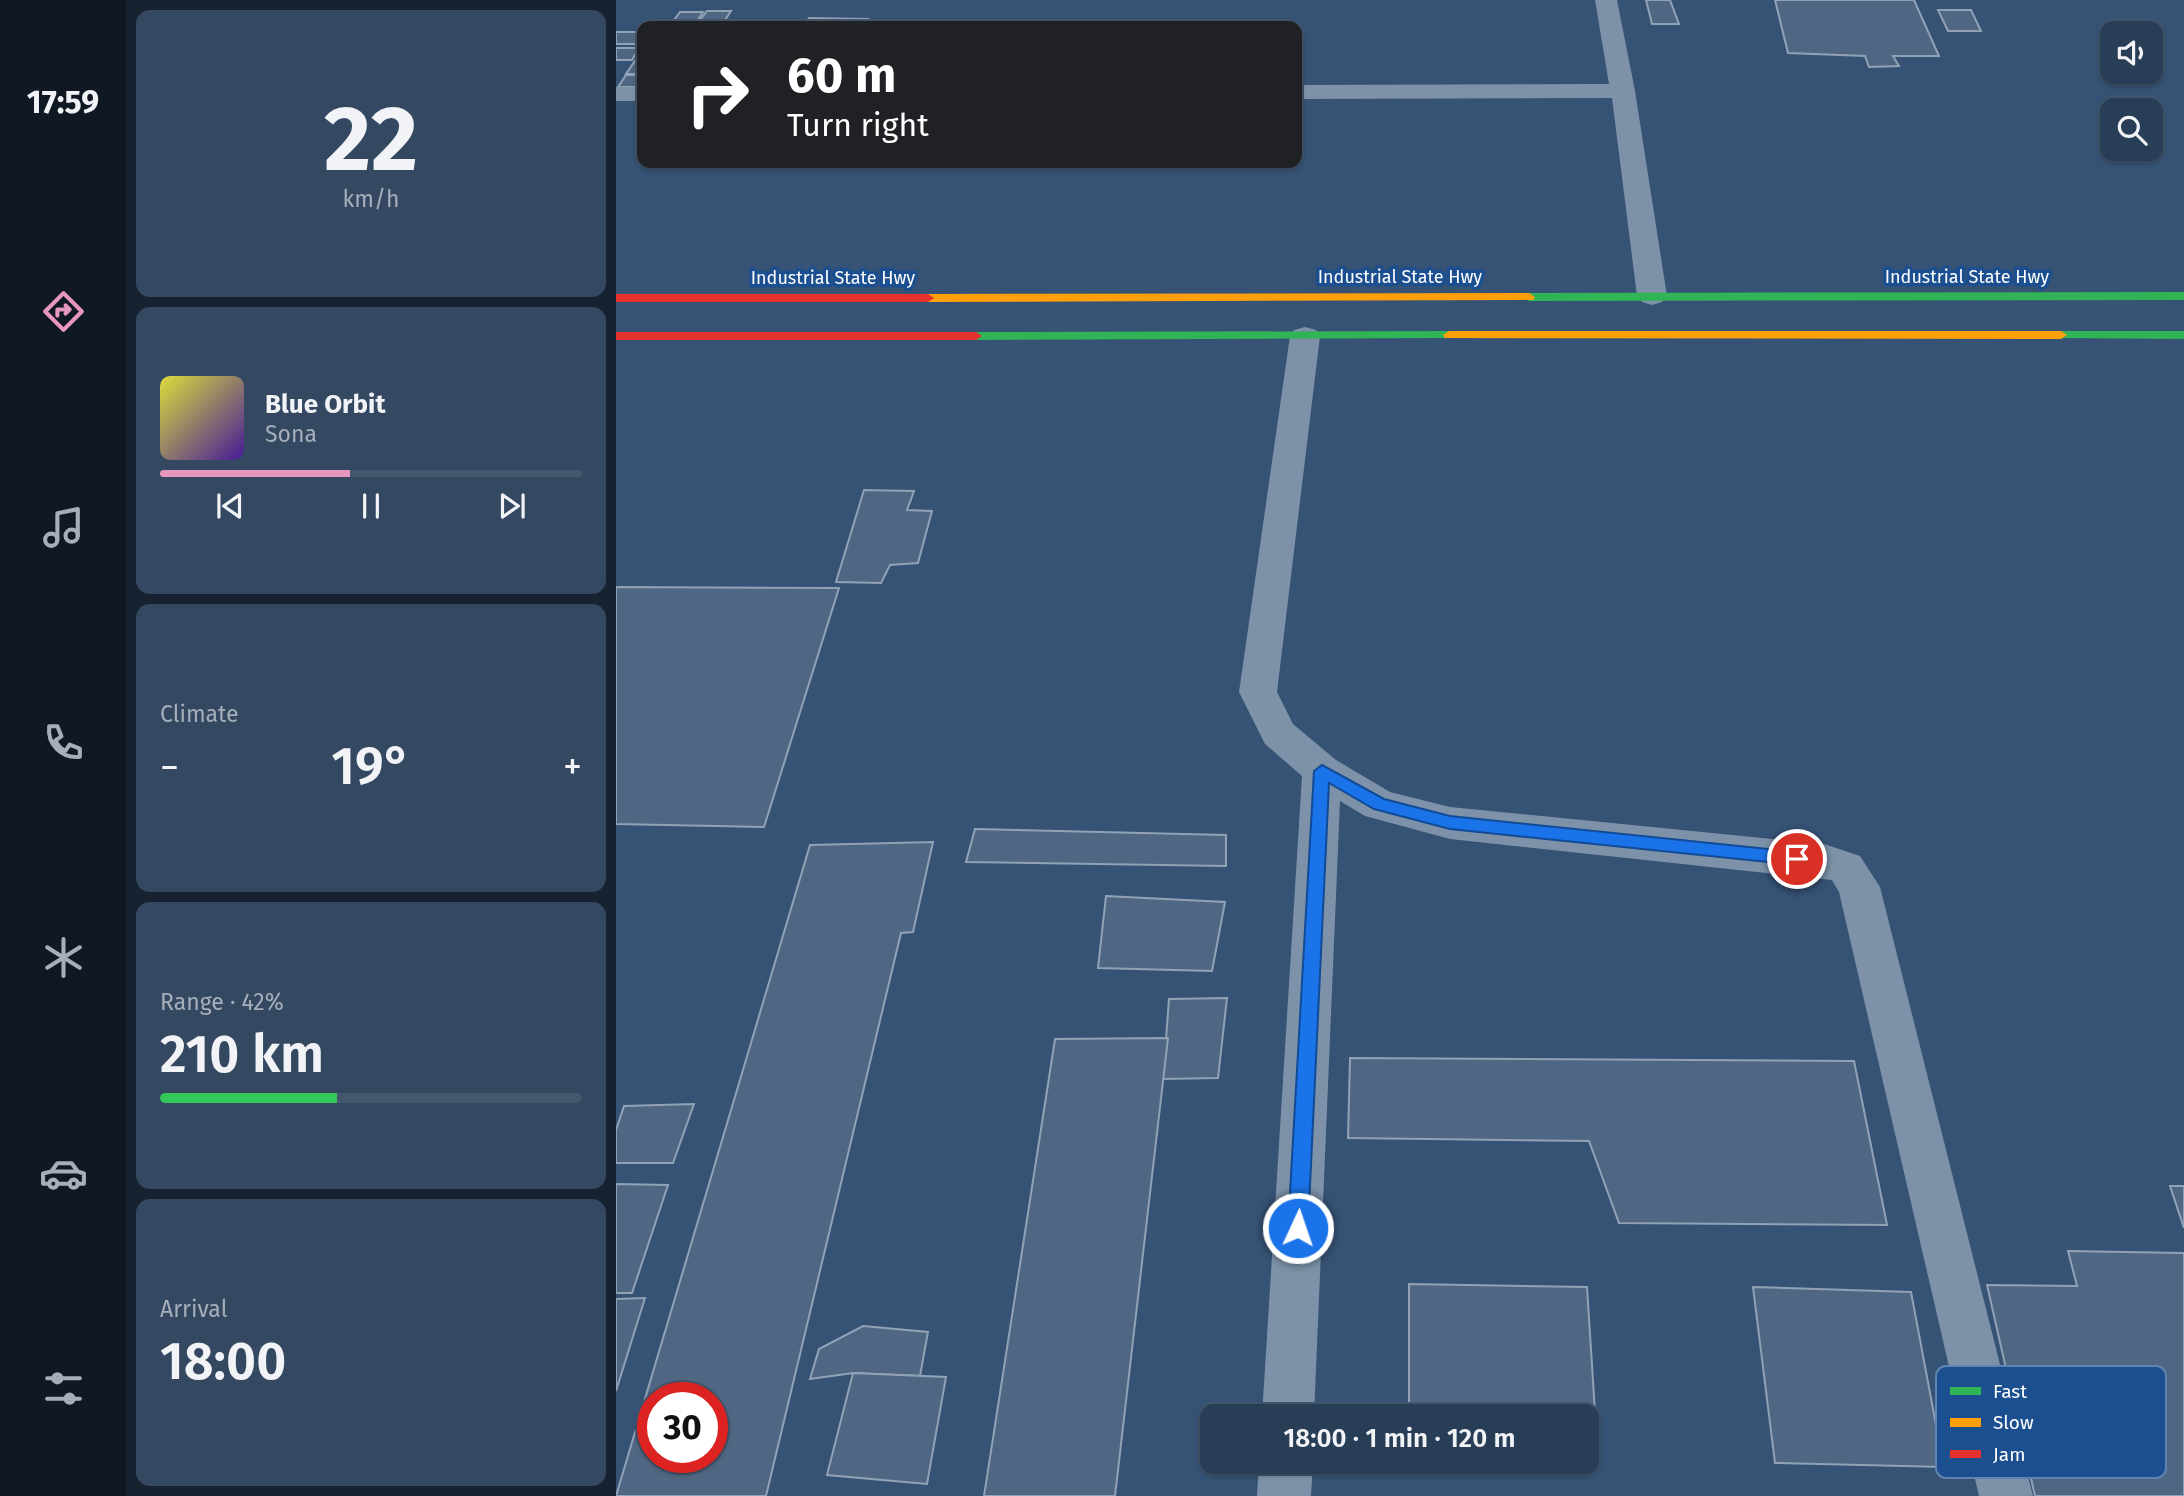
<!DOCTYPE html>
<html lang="en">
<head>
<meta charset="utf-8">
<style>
	:root { --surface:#283e57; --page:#344961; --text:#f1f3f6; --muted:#a5aeba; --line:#44576d; --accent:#e797bd }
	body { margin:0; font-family:"Fira Sans",sans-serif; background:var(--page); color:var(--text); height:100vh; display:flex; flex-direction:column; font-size:26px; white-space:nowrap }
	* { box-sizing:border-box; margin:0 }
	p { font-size:23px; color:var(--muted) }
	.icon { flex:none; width:38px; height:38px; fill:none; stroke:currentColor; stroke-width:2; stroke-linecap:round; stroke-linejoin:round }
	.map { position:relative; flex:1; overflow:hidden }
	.side { display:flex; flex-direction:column; gap:10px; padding:10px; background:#162230; width:490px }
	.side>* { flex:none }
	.top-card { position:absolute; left:21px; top:21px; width:665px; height:147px; border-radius:14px; box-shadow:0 2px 5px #0004,0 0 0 2px var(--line); background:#202124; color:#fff; overflow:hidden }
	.tools { position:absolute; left:1484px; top:21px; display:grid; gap:14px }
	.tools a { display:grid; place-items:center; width:63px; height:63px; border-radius:14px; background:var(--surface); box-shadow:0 2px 5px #0004,0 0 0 2px var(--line); font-size:35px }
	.speed { position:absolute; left:21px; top:1382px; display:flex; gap:14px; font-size:35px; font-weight:700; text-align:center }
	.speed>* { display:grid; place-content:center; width:91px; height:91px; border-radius:50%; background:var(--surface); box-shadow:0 2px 5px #0004,0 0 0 2px var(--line); line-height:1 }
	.speed .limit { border:10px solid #d22; background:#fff; color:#111 }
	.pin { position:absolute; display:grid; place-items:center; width:60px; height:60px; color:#fff; margin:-30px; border:4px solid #fff; border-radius:50%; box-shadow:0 2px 7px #0007 }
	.me { position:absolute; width:77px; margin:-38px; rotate:3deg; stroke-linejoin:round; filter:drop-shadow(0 0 5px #0008) }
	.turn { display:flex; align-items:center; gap:24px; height:147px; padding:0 35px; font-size:32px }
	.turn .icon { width:91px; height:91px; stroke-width:2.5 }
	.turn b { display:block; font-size:49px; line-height:60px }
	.big { font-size:52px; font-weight:600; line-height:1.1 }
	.side .card { flex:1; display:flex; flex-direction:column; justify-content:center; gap:10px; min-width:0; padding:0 24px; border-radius:14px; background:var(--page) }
	.side .dial { align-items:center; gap:0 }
	.dial b { font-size:91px; line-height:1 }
	.song { display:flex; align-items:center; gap:21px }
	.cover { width:84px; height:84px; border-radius:10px; background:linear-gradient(135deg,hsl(60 70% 55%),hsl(260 70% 35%)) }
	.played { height:7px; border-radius:4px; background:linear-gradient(90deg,var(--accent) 45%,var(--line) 45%) }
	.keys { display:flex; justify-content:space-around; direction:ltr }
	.heat { display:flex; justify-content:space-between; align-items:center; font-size:38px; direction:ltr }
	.charge { height:10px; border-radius:5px; background:linear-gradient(90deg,#34c759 42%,var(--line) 0) }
	.trip { position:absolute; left:584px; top:1404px; width:399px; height:70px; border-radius:14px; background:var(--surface); box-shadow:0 2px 5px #0004,0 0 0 2px var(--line); font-weight:600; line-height:70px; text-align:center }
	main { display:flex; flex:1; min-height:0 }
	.dock { display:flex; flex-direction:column; width:126px; justify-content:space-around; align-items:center; background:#101923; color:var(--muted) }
	.dock .icon { width:49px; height:49px }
	.dock .active { color:var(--accent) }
	.dock b { font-size:32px; color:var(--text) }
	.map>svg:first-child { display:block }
	.building { fill:#506783; stroke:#92a2b6; stroke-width:2; fill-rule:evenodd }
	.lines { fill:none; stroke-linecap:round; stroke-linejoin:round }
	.street { fill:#7d92a8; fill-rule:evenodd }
	.fast { fill:#30b455; fill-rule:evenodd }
	.slow { fill:#ff9f0a; fill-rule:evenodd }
	.jam { fill:#e5322d; fill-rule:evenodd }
	.route { fill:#1a73e8; stroke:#114b97; stroke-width:2 }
	.labels { text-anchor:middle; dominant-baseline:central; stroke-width:7; stroke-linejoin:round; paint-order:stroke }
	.far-street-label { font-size:18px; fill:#fff; stroke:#1b4f8f }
	.key { fill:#1b4f8f; stroke:#5f84b1; stroke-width:2 }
	.key-label { font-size:19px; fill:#fff }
</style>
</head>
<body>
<main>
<nav class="dock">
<b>17:59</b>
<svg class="icon active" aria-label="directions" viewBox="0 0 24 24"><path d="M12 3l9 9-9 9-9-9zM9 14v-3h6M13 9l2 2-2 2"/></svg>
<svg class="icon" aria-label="music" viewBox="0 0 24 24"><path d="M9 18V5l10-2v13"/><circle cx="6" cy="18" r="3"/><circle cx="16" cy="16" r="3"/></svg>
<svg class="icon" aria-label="phone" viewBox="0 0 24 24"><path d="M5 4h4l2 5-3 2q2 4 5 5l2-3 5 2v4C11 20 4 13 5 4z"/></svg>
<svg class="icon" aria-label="climate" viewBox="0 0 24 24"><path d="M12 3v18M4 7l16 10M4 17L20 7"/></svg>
<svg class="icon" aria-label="car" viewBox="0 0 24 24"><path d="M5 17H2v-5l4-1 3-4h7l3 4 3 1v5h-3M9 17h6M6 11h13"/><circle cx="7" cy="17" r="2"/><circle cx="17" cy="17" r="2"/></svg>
<svg class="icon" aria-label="filters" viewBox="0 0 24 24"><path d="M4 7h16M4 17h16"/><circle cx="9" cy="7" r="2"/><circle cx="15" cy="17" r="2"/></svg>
</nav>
<section class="side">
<div class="card dial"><b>22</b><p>km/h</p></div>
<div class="card">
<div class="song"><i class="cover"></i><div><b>Blue Orbit</b><p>Sona</p></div></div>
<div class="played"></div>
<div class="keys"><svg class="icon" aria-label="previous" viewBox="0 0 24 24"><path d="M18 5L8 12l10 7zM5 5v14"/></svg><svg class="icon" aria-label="pause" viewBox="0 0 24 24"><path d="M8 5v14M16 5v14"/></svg><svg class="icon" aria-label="next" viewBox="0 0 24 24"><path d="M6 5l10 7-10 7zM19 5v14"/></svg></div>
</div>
<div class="card"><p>Climate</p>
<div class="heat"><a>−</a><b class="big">19°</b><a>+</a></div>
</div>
<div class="card"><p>Range · 42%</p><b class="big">210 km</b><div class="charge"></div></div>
<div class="card"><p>Arrival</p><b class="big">18:00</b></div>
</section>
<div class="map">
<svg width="1568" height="1496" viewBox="0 0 1568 1496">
	<rect width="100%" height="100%" fill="#365274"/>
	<g class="building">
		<polygon points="1030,0 1054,0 1063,24 1036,24"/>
		<polygon points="1159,0 1298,0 1323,56 1277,56 1283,66 1253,67 1249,56 1172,53"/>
		<polygon points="1322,10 1355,10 1365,31 1332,31"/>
		<polygon points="91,11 115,11 109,20 84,20"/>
		<polygon points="64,12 87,12 82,20 58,20"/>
		<polygon points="193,18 252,19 249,26 188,26"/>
		<polygon points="22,30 26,30 26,44 0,44 0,32 20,32"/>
		<polygon points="0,48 26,48 26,53 20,53 16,60 0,60"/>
		<polygon points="23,55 26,55 26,74 10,74"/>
		<polygon points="10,75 26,75 26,87 2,87"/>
		<polygon points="248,490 298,491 291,510 316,511 302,563 274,565 265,583 220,582"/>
		<polygon points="0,587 223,588 148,827 0,824"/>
		<polygon points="359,829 610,835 610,866 350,862"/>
		<path d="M 317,842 L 297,932 L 285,933 L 150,1496 L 0,1496 L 194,845 ZM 37,1398 L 96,1398 L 96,1458 L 37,1458 Z"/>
		<polygon points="490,896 609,902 596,971 482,968"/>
		<polygon points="611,998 602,1078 547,1079 553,999"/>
		<polygon points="552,1038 499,1496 368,1496 439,1039"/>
		<polygon points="734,1058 1238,1061 1271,1225 1003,1223 973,1141 732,1138"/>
		<polygon points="78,1104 57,1163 0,1163 0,1130 8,1106"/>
		<polygon points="0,1184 52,1185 16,1293 0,1293"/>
		<polygon points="1554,1186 1568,1186 1568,1228"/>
		<polygon points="1452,1251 1568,1253 1568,1496 1419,1496 1371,1285 1461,1286"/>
		<polygon points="793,1284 971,1287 979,1412 793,1409"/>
		<polygon points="1137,1287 1295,1292 1328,1467 1159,1463"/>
		<polygon points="29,1298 0,1391 0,1299"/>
		<polygon points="247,1326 312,1332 304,1376 237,1373 194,1379 203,1349"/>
		<polygon points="237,1373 330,1377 311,1484 211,1475"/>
	</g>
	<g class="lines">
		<g class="street">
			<polygon points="979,0 1001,0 1019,91 1051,296 1046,302 1036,305 1026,302 1021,296 996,98 681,99 681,85 993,84"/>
			<rect x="0" y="87" width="26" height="14"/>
			<polygon points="689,327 700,330 704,336 661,692 677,724 720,760 774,792 834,807 1208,844 1244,856 1264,887 1417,1496 1363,1496 1223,892 1216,880 834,839 749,816 724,801 698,1416 646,1416 686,776 649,744 623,692 674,336 678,330"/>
			<polygon points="643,1461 697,1461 695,1496 641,1496"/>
		</g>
		<g class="fast">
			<polygon points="1568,292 1568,300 913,301 907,297 913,293"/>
			<polygon points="833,331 839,335 837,338 360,340 354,336 360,332"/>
			<polygon points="1445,331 1568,331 1568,339 1441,338 1439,335"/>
		</g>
		<g class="slow">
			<polygon points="913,293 919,297 917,300 312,302 306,298 312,294"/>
			<polygon points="833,331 1445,331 1451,335 1445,339 829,338 827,335"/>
		</g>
		<g class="jam">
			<polygon points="0,294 312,294 318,298 312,302 0,302"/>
			<polygon points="0,332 360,332 366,336 360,340 0,340"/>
		</g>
	</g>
	<polygon class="route" points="706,765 768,799 834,816 1181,852 1187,854 1189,859 1187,863 1181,865 834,829 758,809 713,783 692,1228 689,1235 682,1237 675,1235 672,1228 698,771"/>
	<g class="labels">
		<g class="far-street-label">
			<text x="784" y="277">Industrial State Hwy</text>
			<text x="1351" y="277">Industrial State Hwy</text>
			<text x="217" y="278">Industrial State Hwy</text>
		</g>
	</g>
	<rect x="1320" y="1366" width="230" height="112" rx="10" class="key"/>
	<rect x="1334" y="1387" width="31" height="8" fill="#30b455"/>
	<rect x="1334" y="1418" width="31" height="9" fill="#ff9f0a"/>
	<rect x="1334" y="1450" width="31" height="8" fill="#e5322d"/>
	<g class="key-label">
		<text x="1377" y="1398">Fast</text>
		<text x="1377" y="1429">Slow</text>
		<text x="1377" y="1461">Jam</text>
	</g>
</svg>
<div class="tools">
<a><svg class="icon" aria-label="sound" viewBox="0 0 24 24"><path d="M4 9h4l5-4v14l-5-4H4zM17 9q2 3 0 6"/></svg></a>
<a><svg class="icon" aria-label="search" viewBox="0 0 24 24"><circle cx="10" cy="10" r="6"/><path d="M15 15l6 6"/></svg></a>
</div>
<div class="speed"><div class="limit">30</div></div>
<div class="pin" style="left:1181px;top:859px;background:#d93025"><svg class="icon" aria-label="arrive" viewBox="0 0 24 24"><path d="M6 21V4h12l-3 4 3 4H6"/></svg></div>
<svg class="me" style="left:682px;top:1228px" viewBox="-20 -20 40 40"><circle r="17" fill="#1a73e8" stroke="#fff" stroke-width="3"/><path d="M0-11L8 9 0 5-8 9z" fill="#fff"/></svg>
<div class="trip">18:00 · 1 min · 120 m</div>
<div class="top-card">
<div class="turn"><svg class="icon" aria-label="right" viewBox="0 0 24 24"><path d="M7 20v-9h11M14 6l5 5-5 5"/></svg><div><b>60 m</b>Turn right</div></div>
</div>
</div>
</main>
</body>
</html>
